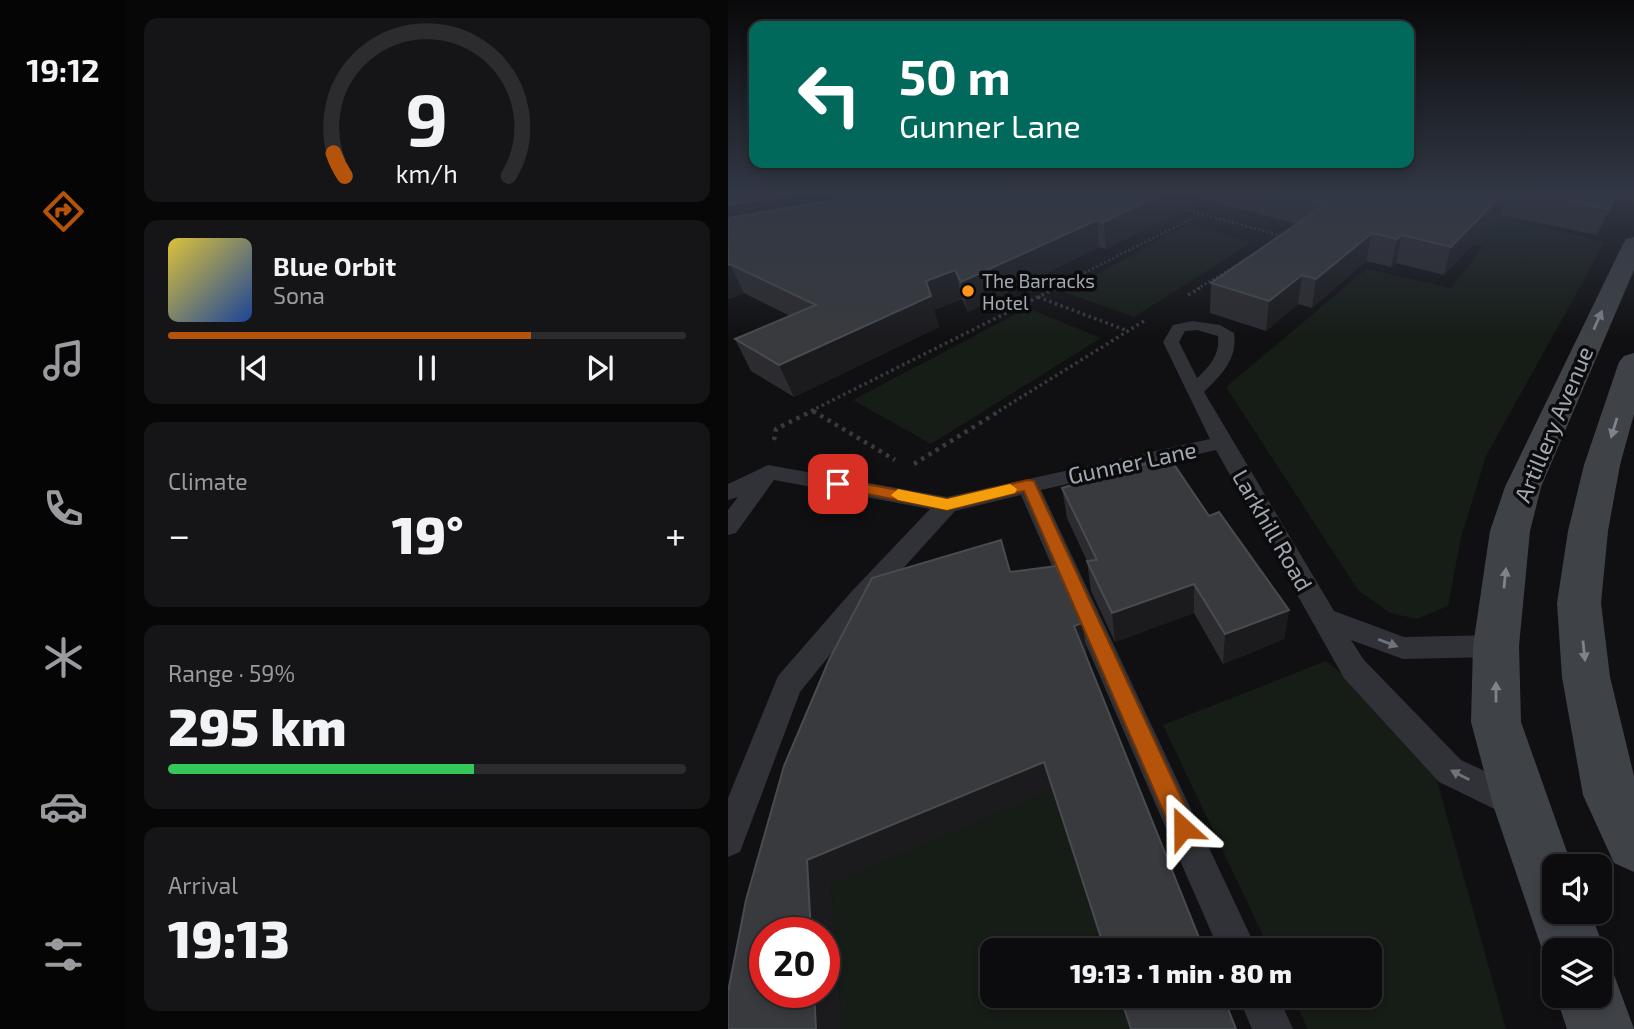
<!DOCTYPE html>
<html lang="en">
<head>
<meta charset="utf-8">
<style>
	:root { --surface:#0c0c0e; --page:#151517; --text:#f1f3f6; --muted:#9a9b9e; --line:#2c2c2e; --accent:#b45309 }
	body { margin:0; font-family:"Exo 2",sans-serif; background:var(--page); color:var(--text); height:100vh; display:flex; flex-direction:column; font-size:26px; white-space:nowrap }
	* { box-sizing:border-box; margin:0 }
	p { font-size:23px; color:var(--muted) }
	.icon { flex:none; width:38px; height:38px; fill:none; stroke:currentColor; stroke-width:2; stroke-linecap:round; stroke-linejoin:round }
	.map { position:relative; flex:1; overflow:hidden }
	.drawer { display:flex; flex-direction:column; gap:18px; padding:18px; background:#070708; width:602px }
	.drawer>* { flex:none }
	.guide { position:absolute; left:21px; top:21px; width:665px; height:147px; border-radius:14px; box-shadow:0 4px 10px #0003,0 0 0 2px var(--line); background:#00695c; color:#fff; overflow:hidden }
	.buttons { position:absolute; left:814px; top:854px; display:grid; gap:14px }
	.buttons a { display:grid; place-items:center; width:70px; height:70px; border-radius:14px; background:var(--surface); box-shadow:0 4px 10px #0003,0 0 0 2px var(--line); font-size:35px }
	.speed { position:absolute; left:21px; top:917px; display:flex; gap:14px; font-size:35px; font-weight:700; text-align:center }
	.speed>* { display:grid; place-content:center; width:91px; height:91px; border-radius:50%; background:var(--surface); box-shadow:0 4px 10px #0003,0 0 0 2px var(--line); line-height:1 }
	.speed .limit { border:10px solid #d22; background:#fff; color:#111 }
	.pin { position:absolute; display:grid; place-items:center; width:60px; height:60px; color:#fff; margin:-30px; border-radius:14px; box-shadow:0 4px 10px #0006 }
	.me { position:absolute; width:77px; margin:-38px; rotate:336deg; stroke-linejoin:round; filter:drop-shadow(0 0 5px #0008) }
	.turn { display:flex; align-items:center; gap:24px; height:147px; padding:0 35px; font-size:32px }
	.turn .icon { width:91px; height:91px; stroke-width:2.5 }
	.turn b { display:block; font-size:49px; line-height:60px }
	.big { font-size:52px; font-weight:800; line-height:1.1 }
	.drawer .widget { flex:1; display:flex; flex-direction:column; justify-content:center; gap:10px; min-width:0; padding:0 24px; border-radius:14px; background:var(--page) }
	.drawer .dial { align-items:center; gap:0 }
	.dial svg { height:182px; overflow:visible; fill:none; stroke:var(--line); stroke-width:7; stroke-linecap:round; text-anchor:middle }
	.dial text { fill:var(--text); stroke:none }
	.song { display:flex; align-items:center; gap:21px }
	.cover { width:84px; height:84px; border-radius:10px; background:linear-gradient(135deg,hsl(50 70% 55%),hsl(220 70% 35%)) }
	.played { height:7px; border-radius:4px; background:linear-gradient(90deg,var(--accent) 70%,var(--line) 70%) }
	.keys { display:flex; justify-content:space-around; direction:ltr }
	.heat { display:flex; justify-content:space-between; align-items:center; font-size:38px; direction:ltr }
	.charge { height:10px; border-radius:5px; background:linear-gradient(90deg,#34c759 59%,var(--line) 0) }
	.trip { position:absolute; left:252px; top:938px; width:402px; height:70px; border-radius:14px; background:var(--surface); box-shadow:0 4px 10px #0003,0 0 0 2px var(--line); font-weight:800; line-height:70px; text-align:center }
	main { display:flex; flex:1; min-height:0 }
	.tabs { display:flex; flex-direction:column; width:126px; justify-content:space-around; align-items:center; background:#050506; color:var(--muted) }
	.tabs .icon { width:49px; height:49px }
	.tabs .selected { color:var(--accent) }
	.tabs b { font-size:32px; color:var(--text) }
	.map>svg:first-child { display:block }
	.green { fill:#161c16 }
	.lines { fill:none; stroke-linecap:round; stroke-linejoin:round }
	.path-far2 { stroke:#373a3e; stroke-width:2.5; stroke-dasharray:2 2.5; stroke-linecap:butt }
	.path-far1 { stroke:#373a3e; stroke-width:3.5; stroke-dasharray:2.5 3.5; stroke-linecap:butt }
	.path { stroke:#373a3e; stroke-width:4.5; stroke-dasharray:3.5 5; stroke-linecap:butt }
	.lane { fill:#313237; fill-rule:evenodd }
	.secondary { fill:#3f4247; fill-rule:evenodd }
	.wall { fill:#2c2c30 }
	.shaded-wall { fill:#1b1b1e }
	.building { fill:#383a3e; stroke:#484b50; stroke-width:2 }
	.oneway { fill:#7e848d }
	.oneway2 { fill:#6e737b }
	.route { fill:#b45309; stroke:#753606; stroke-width:2 }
	.slow { fill:#f59e0b }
	.poi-dot { fill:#fe941b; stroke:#0b0b0c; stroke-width:2.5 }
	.labels { text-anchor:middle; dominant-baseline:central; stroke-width:7; stroke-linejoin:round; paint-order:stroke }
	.far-poi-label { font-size:19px; fill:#a0a8b3; stroke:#0b0b0c; text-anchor:start }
	.street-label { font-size:23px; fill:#a0a8b3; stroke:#0b0b0c }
</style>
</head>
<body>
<main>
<nav class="tabs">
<b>19:12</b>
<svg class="icon selected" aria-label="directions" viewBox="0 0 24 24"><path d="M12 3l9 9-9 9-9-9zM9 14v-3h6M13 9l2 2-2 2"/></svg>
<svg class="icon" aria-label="music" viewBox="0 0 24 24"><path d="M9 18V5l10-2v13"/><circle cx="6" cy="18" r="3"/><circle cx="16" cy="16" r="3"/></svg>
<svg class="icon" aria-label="phone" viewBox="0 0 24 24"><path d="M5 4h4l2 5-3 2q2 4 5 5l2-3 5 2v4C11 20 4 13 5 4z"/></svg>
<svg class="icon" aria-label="climate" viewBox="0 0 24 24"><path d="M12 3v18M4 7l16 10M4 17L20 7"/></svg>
<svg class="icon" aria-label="car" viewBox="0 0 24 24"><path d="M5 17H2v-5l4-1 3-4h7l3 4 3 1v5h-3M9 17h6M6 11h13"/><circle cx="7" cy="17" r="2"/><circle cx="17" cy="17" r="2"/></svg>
<svg class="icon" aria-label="filters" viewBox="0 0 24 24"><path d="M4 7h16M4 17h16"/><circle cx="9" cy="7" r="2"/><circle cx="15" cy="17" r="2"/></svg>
</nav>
<section class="drawer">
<div class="widget dial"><svg viewBox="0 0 100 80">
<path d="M14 69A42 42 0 1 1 86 69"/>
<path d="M14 69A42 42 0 0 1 9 59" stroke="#b45309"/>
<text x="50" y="56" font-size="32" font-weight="700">9</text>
<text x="50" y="72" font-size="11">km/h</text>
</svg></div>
<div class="widget">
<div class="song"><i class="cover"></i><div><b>Blue Orbit</b><p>Sona</p></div></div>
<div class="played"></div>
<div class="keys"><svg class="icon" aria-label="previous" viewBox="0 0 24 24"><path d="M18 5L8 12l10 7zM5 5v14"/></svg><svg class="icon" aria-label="pause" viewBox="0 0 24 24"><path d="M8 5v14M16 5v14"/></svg><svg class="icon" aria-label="next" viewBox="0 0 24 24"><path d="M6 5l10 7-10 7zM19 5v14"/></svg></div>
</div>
<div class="widget"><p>Climate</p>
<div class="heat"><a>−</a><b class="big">19°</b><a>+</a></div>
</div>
<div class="widget"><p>Range · 59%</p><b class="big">295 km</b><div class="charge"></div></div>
<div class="widget"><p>Arrival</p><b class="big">19:13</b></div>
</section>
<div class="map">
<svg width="906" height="1029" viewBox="0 0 906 1029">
	<rect width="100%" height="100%" fill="#101012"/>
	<g class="green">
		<polygon points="808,206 795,223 877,242 758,456 733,538 720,606 689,619 662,613 630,590 498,387 638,269 723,288 755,247 693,231"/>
		<polygon points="460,224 524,242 406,317 336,292"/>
		<polygon points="299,308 373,338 203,444 125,400"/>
		<polygon points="598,661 698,741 778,1029 580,1029 564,996 642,996 642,950 542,950 435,725"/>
		<polygon points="324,789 377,950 264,950 264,996 392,996 402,1029 114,1029 103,883"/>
	</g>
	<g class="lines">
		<g class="path-far2">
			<polyline points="452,208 554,236 557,234"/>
			<polyline points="324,289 473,214"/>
			<polyline points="469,289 530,252"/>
		</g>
		<g class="path-far1">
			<polyline points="460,295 472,288"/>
			<polyline points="310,297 400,331"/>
			<polyline points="83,411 328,288"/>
			<polyline points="271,411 416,321"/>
		</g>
		<g class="path">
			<polyline points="85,411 167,460"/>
			<polyline points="46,440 48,429 86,410"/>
			<polyline points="186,464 273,410"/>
		</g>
		<g class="lane">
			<polygon points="862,193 906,195 906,203 867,196"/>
			<path d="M 464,321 L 492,325 L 506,333 C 510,359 493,375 476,392 L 606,611 L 676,637 L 768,635 L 778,638 L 782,646 L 778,654 L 768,657 L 675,659 L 623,640 L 636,660 L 733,760 L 799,791 L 803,803 L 799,815 L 787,819 L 711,782 L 616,678 L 488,450 L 313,490 L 529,950 L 491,950 L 293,495 L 227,511 L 142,605 L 72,692 L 12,852 L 0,857 L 0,798 L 50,676 L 124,591 L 202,509 L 46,480 L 8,533 L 0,535 L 0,510 L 10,497 L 0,500 L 0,484 L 40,465 L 219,497 L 482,439 L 435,342 L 445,325 ZM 469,330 L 490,336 C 492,355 482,366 469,378 L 451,342 L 457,331 Z"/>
			<polygon points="510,996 550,996 565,1029 524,1029"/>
		</g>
		<g class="secondary">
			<polygon points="906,237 906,270 813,487 802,531 791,646 793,722 844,866 826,866 826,912 862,912 877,950 872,963 872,950 826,950 826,974 822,973 765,805 743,722 745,646 762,531 777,487 895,244 898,239"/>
			<polygon points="906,353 906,414 892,465 880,531 873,603 882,677 906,776 906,872 886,863 855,795 834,677 829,603 840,531 856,465 891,362 896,356"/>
			<polygon points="872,967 885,972 906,1029 839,1029 828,996 872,996"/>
		</g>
	</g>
	<g class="wall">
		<polygon points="0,193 891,193 869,235 772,215 716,275 668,263 663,267 638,261 584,308 570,304 538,331 482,313 483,283 569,224 476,200 378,249 371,247 240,312 234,299 206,310 211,327 66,397 23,371 7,339 62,316 16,293 0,299"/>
		<polygon points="334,488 481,516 561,610 556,639 495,664 466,613 387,642 363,591 359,561 339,518"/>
		<polygon points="282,572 354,623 359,653 357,654 476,950 377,950 324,789 103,883 0,1029"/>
	</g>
	<g class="shaded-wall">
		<polygon points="70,193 227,193 0,233 0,205"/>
		<polygon points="436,193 476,193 476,200 378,249 376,222"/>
		<polygon points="776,193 779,193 772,215 716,275 723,247"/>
		<polygon points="889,193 891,193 887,202 869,235 881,209"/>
		<polygon points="369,220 371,247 240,312 233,282"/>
		<polygon points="644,233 638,261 584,308 588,279"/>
		<polygon points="674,235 668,263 663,267 669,239"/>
		<polygon points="2,264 16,293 0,299 0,265"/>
		<polygon points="227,270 234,299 206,310 211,327 66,397 51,365 198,281"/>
		<polygon points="574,275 570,304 538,331 541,301"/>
		<polygon points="466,584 466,613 387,642 384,613"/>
		<polygon points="561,610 556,639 495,664 497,634"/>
		<polygon points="354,623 359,653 351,656 346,626"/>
		<polygon points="316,762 324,789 103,883 114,1029 88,1029 86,992 96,992 96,933 83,933 79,860"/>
	</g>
	<g class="building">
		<polygon points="0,193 70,193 0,205"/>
		<polygon points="149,193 436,193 376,222 369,220 233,282 227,270 198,281 203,296 51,365 7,339 88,305 2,264 0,265 0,218"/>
		<polygon points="554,193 776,193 723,247 674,235 669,239 644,233 588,279 574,275 541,301 483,283 598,204"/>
		<polygon points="803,193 889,193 881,209"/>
		<polygon points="441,457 481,516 491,512 561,610 497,634 466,584 384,613 359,561 369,560 334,488"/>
		<polygon points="273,540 282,572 328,566 354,623 346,626 476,950 377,950 316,762 79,860 83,933 37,933 37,992 86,992 88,1029 0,1029 0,992 18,900 56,766 101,660 144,578"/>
		<polygon points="392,996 495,996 508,1029 403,1029"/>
	</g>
	<defs><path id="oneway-solid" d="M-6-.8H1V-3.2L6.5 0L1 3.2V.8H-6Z" transform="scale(1.75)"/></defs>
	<g class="oneway">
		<use href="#oneway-solid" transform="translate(870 320) rotate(-66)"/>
		<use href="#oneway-solid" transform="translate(886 428) rotate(107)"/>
		<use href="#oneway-solid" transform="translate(777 578) rotate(-84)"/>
		<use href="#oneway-solid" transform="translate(856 651) rotate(84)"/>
		<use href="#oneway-solid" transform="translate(768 692) rotate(-90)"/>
	</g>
	<g class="oneway2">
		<use href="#oneway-solid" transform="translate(660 643) rotate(21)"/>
		<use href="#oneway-solid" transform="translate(732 775) rotate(-153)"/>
	</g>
	<linearGradient id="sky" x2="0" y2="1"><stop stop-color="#09090a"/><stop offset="0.57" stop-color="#313744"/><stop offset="1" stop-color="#313744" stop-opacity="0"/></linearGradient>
	<rect width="906" height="338" fill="url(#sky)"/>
	<polygon class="route" points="110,479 219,499 300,480 306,481 463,819 466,828 463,836 455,840 446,836 296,491 219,510 105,487 102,484"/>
	<polygon class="slow" points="282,484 289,489 287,493 219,510 170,500 163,495 170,489 219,499"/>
	<circle class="poi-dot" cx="240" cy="291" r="7"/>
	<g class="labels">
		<g class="far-poi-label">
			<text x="254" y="280">The Barracks<tspan x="254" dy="22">Hotel</tspan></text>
		</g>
		<g class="street-label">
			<text transform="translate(825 424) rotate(-67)">Artillery Avenue</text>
			<text transform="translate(404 462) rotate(-12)">Gunner Lane</text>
			<text transform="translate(545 530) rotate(60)">Larkhill Road</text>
		</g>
	</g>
</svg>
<div class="buttons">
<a><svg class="icon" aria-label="sound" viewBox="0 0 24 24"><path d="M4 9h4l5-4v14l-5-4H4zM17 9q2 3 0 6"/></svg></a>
<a><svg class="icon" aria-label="layers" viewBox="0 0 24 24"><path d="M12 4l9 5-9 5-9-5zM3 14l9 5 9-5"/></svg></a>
</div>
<div class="speed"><div class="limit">20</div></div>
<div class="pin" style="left:110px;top:484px;background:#d93025"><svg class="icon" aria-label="arrive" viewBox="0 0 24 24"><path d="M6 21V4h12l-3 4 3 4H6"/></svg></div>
<svg class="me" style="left:455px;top:828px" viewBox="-20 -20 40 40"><path d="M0-17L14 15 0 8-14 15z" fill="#b45309" stroke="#fff" stroke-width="4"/></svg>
<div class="trip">19:13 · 1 min · 80 m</div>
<div class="guide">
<div class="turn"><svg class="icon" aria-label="left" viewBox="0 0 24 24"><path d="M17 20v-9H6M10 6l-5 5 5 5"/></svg><div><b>50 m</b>Gunner Lane</div></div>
</div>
</div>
</main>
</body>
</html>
